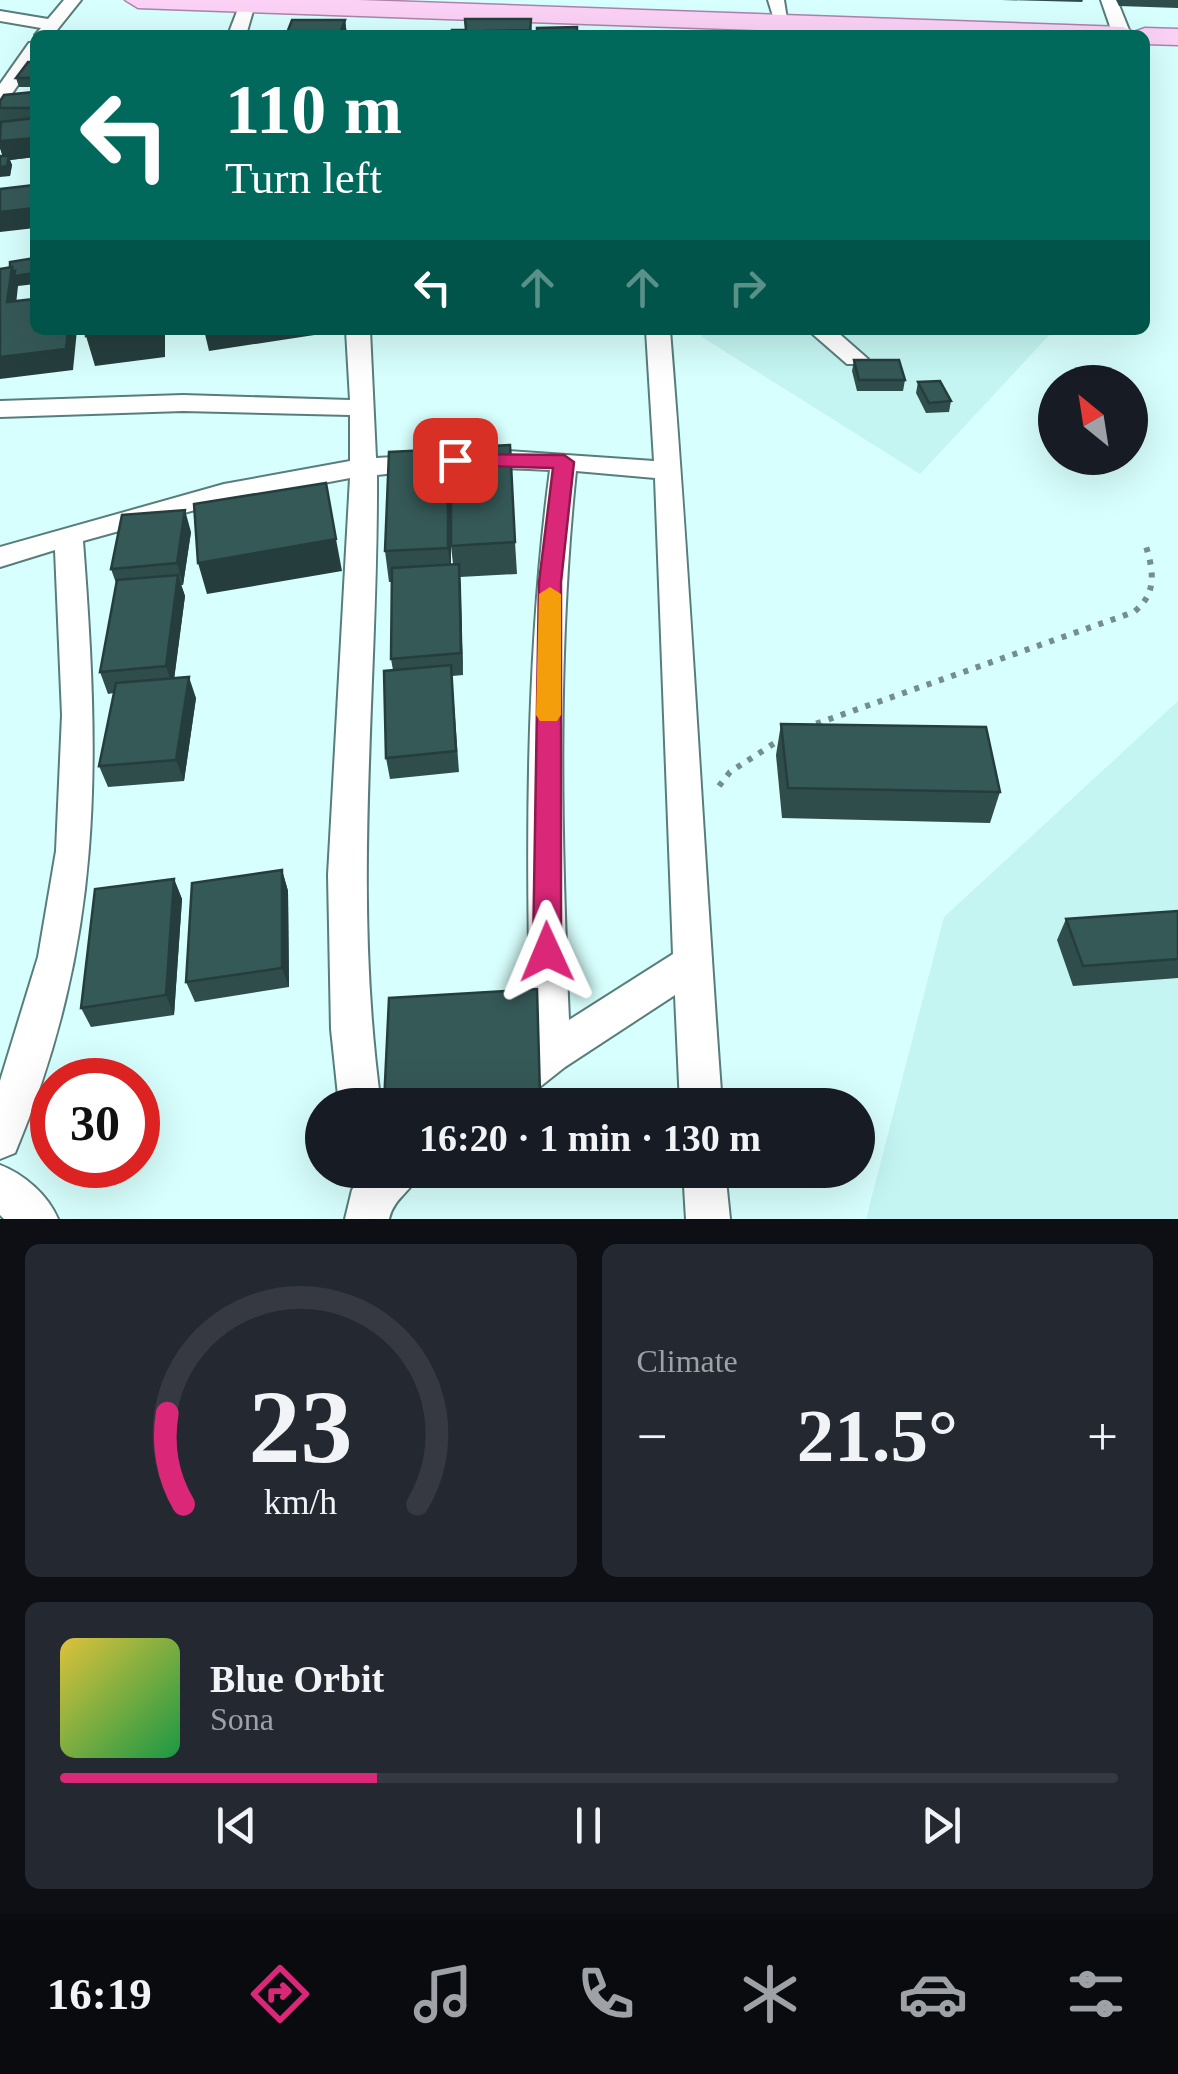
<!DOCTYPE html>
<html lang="en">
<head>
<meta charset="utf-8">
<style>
	:root { --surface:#171b24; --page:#242831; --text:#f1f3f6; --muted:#9ea1a6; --line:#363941; --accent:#db2777 }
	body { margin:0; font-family:"Times New Roman",serif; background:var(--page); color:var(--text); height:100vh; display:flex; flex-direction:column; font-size:38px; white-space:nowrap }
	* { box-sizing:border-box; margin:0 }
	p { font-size:32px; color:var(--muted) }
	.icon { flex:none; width:55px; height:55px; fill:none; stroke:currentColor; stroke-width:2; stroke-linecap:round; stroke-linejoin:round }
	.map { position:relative; height:1219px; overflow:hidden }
	.drawer { display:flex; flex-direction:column; gap:25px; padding:25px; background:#0d0f14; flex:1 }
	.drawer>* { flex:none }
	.banner { position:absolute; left:30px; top:30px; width:1120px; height:305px; border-radius:15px; box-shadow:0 10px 40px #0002; background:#00695c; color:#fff; overflow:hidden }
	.needle { width:65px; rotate:330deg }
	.tools { position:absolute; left:1038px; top:365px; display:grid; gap:20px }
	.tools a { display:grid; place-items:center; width:110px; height:110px; border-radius:50%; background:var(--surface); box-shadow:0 10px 40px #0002; font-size:50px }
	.speed { position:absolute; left:30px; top:1058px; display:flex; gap:20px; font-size:50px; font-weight:700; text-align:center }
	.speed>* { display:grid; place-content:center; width:130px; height:130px; border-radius:50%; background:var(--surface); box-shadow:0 10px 40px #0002; line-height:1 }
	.speed .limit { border:15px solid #d22; background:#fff; color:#111 }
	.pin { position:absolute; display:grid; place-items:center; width:85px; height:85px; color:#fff; margin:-42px; border-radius:20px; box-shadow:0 5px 15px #0006 }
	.me { position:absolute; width:110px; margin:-55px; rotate:359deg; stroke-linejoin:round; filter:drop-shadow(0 0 8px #0008) }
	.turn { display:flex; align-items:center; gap:35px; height:210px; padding:0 30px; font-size:45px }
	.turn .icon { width:130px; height:130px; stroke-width:2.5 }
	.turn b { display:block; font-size:70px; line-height:85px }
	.lanes { display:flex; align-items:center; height:95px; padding:0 30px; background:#0003; justify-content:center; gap:50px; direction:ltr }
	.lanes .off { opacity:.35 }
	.big { font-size:75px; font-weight:700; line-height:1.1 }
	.drawer .tile { flex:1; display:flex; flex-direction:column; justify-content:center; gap:15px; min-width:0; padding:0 35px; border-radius:15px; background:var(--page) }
	.drawer .dial { align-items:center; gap:0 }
	.dial svg { height:260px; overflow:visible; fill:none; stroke:var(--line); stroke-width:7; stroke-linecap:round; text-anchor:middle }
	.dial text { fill:var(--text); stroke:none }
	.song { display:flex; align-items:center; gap:30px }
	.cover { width:120px; height:120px; border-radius:15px; background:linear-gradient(135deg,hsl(50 70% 55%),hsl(140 70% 35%)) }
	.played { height:10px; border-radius:5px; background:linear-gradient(90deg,var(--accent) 30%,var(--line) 30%) }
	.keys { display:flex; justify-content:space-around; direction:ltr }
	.heat { display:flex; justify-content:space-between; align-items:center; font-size:55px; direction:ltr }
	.drawer .tiles { flex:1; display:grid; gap:25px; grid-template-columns:1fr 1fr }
	.tile:last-child { grid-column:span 2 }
	.trip { position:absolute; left:305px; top:1088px; width:570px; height:100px; border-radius:50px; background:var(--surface); box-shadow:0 10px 40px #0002; font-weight:700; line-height:100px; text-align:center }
	.tab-bar { display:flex; height:160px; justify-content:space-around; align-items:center; background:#090b0e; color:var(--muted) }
	.tab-bar .icon { width:70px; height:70px }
	.tab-bar .active { color:var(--accent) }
	.tab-bar b { font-size:45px; color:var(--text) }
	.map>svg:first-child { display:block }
	.built { fill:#c4f5f2 }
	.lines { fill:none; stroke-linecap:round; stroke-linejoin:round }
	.street-casing { stroke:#597d7b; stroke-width:4 }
	.primary-casing { stroke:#ac84ab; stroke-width:3 }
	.path { stroke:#738e8c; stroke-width:6; stroke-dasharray:5 8; stroke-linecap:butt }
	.street { fill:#fff; fill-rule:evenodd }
	.primary { fill:#fbd2f6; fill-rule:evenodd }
	.wall { fill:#2e4d4b }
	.shaded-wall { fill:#253e3d }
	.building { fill:#355957; stroke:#253e3d; stroke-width:2.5 }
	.route { fill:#db2777; stroke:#8e194d; stroke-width:2.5 }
	.slow { fill:#f59e0b }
</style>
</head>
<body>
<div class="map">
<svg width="1178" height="1219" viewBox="0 0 1178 1219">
	<rect width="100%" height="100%" fill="#d7fffd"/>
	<g class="built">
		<polygon points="700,330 1054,330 920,474 702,337"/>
		<polygon points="1178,701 1178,1219 866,1219 944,917"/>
	</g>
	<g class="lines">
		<defs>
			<g id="street">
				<polygon points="64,0 81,0 53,35 35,35 41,28 0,21 0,11 48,19"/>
				<polygon points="768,0 784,0 788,26 776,26"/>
				<polygon points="1101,0 1117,0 1131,35 1113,35"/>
				<polygon points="241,1 255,4 246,35 228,35"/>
				<polygon points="35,42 35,60 7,101 0,103 0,84 29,43"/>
				<path d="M 346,330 L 370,330 L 376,458 L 507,451 L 654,461 L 646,330 L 670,330 C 691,588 703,847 722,1105 L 680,1105 L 675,995 L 565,1067 L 517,1105 L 463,1105 L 469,1091 L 531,1045 C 526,854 525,660 550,470 C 492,466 434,468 377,475 C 378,690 351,889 381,1105 L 339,1105 L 331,1029 L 328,875 L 350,478 L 224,502 L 83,541 C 100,766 104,940 15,1153 L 0,1159 L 0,1081 L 38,957 L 56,851 L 62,715 L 55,550 L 0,567 L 0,547 L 224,484 L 350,461 L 350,415 L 183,411 L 0,417 L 0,401 L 183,395 L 350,400 ZM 576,471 L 655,478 L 673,954 L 569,1020 C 561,838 557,653 576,471 Z"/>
				<polygon points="808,330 835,330 868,359 865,364 847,364"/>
				<path d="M 0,1165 C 24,1174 48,1195 58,1219 L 4,1219 L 0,1215 Z"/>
				<path d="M 365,1170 L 421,1170 C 413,1191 394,1197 389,1219 L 345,1219 L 352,1190 Z"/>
				<polygon points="683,1170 725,1170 730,1219 686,1219"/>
			</g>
			<polygon id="primary" points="125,0 358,0 1123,27 1134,32 1145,28 1178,29 1178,45 1145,44 1145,35 897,35 138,8"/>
		</defs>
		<use href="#street" class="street-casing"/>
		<use href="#primary" class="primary-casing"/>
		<g class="path">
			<path d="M 804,728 L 1134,612 C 1159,592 1153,568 1144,540"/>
			<polyline points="719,786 730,772 784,737"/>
		</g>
		<use href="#street" class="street"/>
		<use href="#primary" class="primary"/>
	</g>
	<g class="wall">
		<polygon points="1001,0 1083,0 1082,2"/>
		<polygon points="1116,0 1178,0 1178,8 1119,6"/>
		<polygon points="465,19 531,19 532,35 452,35 465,30"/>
		<polygon points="345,20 347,35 287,35 287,33"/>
		<polygon points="35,62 35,87 19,87 16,78"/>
		<polygon points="35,92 35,157 10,160 12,165 10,176 0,148 0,101"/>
		<polygon points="854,360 905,380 903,391 857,391 852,371"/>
		<polygon points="918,382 951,401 949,412 926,413 916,393"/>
		<polygon points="448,449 451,480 451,564 453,564 451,546 515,542 517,574 460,577 463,675 452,676 459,772 390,779 386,758 393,670 391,659 392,582 389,582 385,551"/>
		<polygon points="191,532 183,585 181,585 185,596 174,678 196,698 184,781 108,787 99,766 114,693 108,694 100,672 116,583 111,569"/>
		<polygon points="781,724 1000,792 990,823 782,818 776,755"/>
		<polygon points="282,870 288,891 289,987 195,1002 186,982"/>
		<polygon points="174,879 182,899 174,1015 91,1027 81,1008"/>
		<polygon points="1178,911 1178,978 1073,986 1057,940 1066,919"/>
		<polygon points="537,989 541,1105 385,1105 389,998"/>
	</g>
	<g class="shaded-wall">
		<polygon points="345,20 347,35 341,35 340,33"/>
		<polygon points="35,138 35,157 10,160 12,165 10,176 0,177 0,167 4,161 0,148 0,141"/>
		<polygon points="35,208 35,228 0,232 0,212"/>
		<polygon points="12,267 35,273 35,284 18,286 14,323 7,302"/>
		<polygon points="68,330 77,330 73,370 0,379 0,357"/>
		<polygon points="131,330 165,330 165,357 95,366 86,336"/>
		<polygon points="204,330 320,330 321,334 209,351"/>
		<polygon points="448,449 451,480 451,579 448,548"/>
		<polygon points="185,510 191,532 183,585 177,563"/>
		<polygon points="336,539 342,571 207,594 198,563"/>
		<polygon points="459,564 461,585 463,675 461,653"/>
		<polygon points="178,575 185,596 173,688 166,666"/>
		<polygon points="189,677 196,698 184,781 176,760"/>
		<polygon points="282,870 288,891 289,987 282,968"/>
		<polygon points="174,879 182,899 174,1015 166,995"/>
	</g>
	<g class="building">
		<polygon points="465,19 531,19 530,30 486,31 486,35 452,35 452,30 466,30"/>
		<polygon points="292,20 345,20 340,33 287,33"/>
		<polygon points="577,27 577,35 537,35 537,28"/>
		<polygon points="28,62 35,62 34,78 16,78"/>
		<polygon points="35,92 35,108 0,108 0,101 4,95"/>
		<polygon points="35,118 35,138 0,141 1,122"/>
		<polygon points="0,156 9,156 7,166 0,167"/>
		<polygon points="35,185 35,208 0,212 0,189"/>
		<polygon points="35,258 35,273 14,276 15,271 13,272 12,267 10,268 10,262"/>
		<polygon points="12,267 7,302 35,299 35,330 68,330 66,349 0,357 0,269"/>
		<polygon points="86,330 131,330 86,336"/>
		<polygon points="854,360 899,360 905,380 859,380"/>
		<polygon points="940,381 951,401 929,403 918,382"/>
		<polygon points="510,445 515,542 451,546 451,448"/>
		<polygon points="448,449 448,548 385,551 389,452"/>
		<polygon points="326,483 336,539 198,563 194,504"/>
		<polygon points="185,510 177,563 111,569 122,515"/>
		<polygon points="459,564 461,653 391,659 392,568"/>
		<polygon points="178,575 166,666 100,672 117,580"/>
		<polygon points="451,665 456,751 386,758 384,671"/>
		<polygon points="189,677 176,760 99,766 116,683"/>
		<polygon points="781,724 986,727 1000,792 788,788"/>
		<polygon points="282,870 282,968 186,982 192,883"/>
		<polygon points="174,879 166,995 81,1008 95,889"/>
		<polygon points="1178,911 1178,959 1083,966 1066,919"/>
		<polygon points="537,989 540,1094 384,1104 389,998"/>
	</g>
	<polygon class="route" points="455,454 564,455 574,462 561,582 561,952 557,961 547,965 537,961 533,952 539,582 553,468 448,465 448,456"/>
	<polygon class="slow" points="550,587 561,594 561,715 557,721 540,721 536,715 539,594"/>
</svg>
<div class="tools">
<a><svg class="needle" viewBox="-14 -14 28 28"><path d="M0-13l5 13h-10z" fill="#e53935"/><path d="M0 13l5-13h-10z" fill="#9ea1a6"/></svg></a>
</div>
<div class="speed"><div class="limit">30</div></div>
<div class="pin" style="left:455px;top:460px;background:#d93025"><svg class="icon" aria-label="arrive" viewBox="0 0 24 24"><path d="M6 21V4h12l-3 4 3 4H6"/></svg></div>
<svg class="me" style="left:547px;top:952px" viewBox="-20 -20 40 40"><path d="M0-17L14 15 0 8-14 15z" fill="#db2777" stroke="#fff" stroke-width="4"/></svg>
<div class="trip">16:20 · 1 min · 130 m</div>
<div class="banner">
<div class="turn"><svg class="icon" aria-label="left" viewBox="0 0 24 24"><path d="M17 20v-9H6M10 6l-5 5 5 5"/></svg><div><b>110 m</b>Turn left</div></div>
<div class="lanes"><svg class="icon" aria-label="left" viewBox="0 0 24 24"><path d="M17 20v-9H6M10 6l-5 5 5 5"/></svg><svg class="icon off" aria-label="ahead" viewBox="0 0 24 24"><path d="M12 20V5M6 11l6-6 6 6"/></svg><svg class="icon off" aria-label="ahead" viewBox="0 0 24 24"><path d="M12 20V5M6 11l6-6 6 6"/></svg><svg class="icon off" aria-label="right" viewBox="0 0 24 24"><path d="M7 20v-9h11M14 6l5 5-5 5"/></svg></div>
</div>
</div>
<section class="drawer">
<div class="tiles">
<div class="tile dial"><svg viewBox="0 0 100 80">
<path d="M14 69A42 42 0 1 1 86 69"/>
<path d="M14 69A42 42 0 0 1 9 41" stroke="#db2777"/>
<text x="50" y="56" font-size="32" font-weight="700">23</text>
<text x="50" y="72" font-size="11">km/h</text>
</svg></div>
<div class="tile"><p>Climate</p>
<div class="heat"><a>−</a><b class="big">21.5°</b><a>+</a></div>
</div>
<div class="tile">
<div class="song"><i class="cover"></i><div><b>Blue Orbit</b><p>Sona</p></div></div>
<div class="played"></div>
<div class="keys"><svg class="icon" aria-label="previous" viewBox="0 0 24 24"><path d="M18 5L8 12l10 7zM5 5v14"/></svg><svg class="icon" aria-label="pause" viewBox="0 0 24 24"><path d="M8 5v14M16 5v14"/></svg><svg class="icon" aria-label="next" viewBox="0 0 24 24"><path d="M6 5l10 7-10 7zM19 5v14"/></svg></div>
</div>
</div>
</section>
<nav class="tab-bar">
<b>16:19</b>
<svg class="icon active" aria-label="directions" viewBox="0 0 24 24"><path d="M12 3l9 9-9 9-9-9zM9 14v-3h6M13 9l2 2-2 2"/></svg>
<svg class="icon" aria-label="music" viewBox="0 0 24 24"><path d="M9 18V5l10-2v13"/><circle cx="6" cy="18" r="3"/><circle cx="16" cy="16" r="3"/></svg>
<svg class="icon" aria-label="phone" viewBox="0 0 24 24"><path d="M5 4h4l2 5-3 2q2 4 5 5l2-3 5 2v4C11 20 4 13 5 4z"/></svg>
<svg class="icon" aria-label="climate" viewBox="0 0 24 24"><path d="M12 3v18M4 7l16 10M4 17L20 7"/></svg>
<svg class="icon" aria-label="car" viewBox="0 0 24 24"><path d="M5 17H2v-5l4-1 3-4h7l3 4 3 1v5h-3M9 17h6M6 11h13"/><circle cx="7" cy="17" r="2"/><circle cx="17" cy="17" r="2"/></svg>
<svg class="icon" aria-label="filters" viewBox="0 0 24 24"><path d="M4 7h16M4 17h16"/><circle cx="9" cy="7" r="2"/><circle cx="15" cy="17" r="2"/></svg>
</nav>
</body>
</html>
